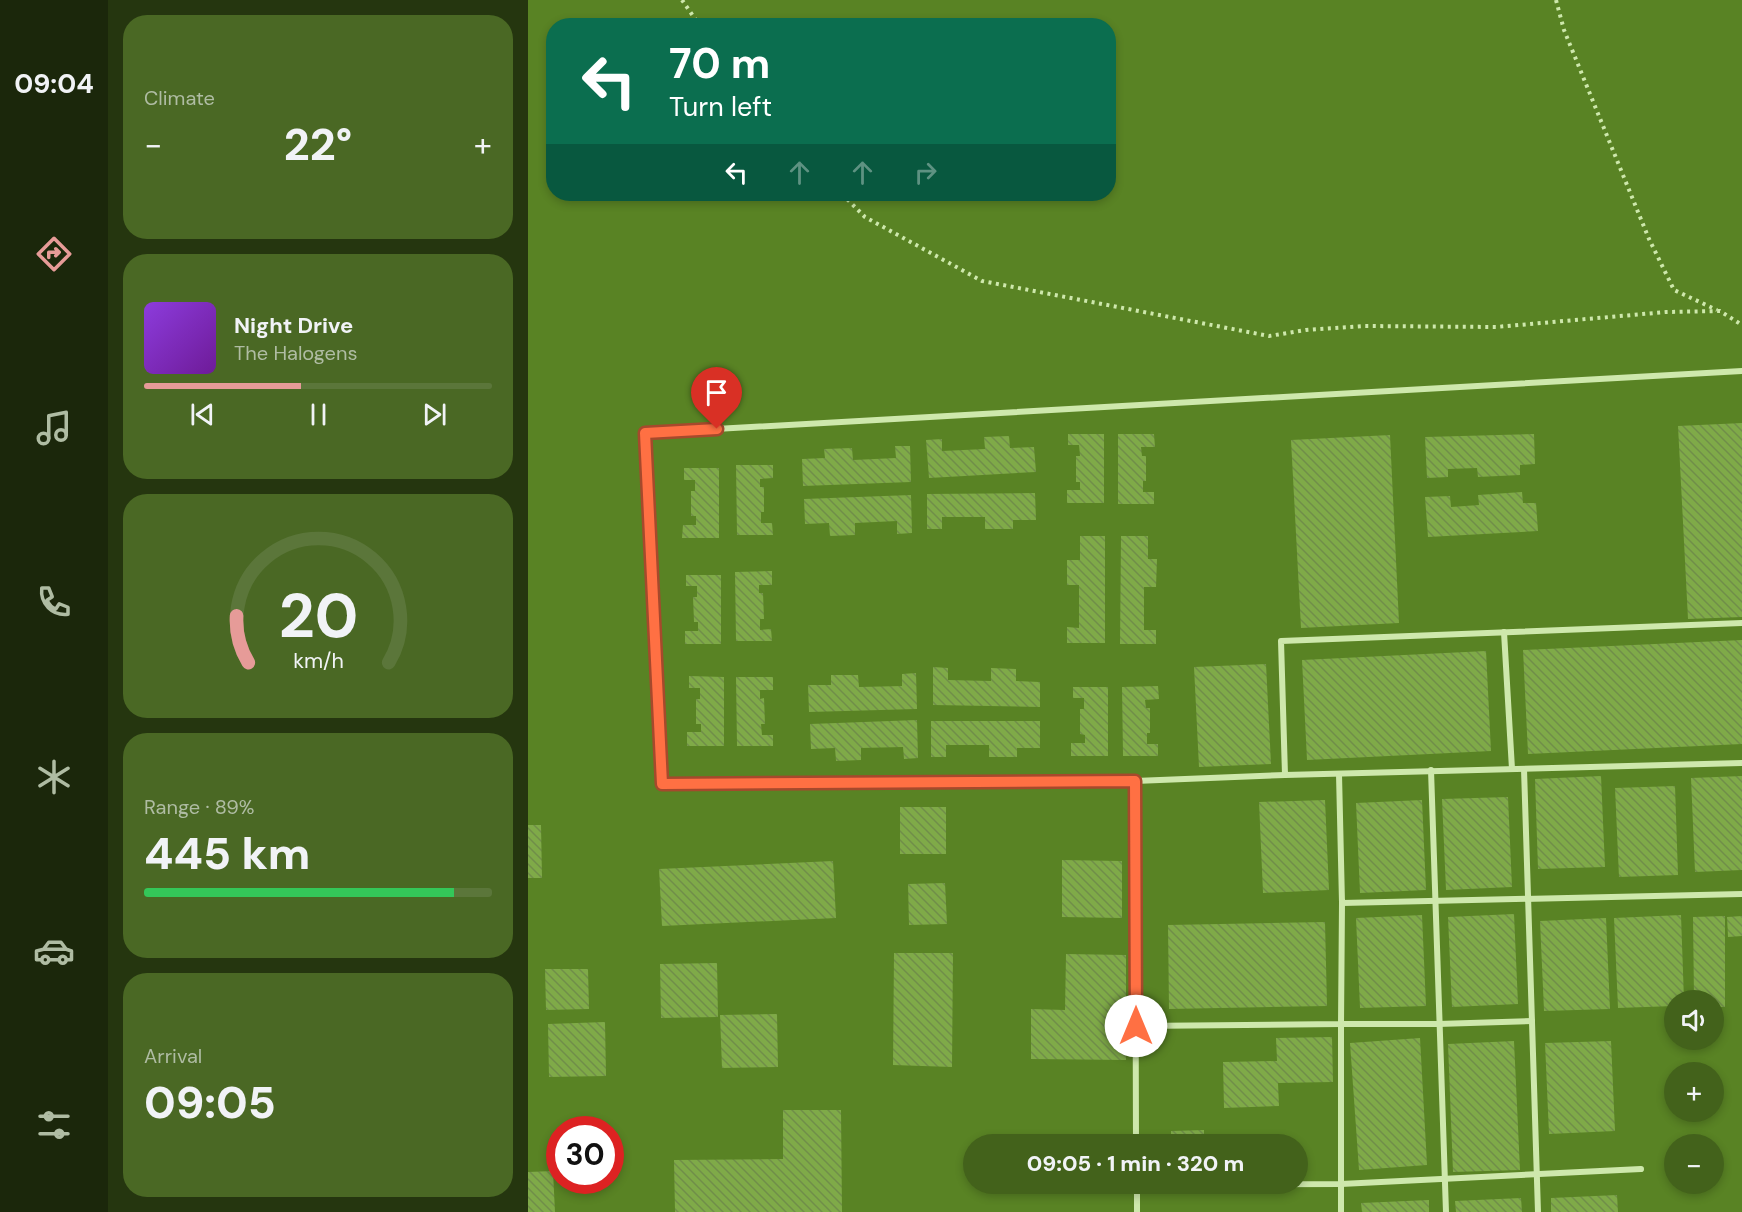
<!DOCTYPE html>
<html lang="en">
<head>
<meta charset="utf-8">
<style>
	:root { --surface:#43621b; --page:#4a6824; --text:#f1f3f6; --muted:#afbca3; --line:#5b763a; --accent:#e69b98 }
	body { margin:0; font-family:"DM Sans",sans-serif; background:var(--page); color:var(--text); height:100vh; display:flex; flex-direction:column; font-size:22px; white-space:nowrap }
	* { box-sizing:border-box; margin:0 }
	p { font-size:20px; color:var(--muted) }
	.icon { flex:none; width:33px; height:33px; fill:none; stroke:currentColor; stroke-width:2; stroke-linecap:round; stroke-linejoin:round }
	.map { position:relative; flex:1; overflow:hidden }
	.sheet { display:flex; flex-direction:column; gap:15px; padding:15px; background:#25360f; width:420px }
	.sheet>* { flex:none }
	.top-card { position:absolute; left:18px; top:18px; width:570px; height:183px; border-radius:24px; box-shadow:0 3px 9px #0003; background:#0b6e4f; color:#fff; overflow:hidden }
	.fabs { position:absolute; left:1136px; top:990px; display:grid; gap:12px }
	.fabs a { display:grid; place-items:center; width:60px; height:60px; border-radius:50%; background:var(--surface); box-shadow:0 3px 9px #0003; font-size:30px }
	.speed { position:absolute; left:18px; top:1116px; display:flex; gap:12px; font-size:30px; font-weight:700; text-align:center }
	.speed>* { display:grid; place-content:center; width:78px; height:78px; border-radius:50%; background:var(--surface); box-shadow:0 3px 9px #0003; line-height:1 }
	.speed .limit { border:9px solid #d22; background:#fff; color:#111 }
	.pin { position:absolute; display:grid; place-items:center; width:51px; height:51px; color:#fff; margin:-62px -26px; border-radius:50% 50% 50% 0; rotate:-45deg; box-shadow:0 0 6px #0007 }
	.pin .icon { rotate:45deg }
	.me { position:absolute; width:66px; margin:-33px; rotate:0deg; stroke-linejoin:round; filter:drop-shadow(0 0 4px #0008) }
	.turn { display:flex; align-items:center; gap:21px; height:126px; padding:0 24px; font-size:27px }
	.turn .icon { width:78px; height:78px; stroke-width:2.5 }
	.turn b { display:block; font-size:42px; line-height:51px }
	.lanes { display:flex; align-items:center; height:57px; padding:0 24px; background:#0003; justify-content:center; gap:30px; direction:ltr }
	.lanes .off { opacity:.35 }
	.big { font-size:45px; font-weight:800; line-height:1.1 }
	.sheet .widget { flex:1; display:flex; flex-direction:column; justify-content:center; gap:9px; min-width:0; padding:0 21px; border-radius:24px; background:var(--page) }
	.sheet .dial { align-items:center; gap:0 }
	.dial svg { height:156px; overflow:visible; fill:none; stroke:var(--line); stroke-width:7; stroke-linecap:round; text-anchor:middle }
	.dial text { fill:var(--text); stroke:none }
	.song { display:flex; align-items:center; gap:18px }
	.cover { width:72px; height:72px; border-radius:9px; background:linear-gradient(135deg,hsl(270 70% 55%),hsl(280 70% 35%)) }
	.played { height:6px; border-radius:3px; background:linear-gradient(90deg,var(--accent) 45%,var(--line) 45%) }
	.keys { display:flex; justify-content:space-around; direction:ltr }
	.heat { display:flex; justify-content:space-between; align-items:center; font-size:33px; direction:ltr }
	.charge { height:9px; border-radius:4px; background:linear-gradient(90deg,#34c759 89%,var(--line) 0) }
	.trip { position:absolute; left:435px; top:1134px; width:345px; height:60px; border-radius:30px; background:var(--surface); box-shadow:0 3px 9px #0003; font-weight:800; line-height:60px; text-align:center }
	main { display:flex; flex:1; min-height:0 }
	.dock { display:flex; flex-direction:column; width:108px; justify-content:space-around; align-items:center; background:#1b270b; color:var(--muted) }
	.dock .icon { width:42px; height:42px }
	.dock .selected { color:var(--accent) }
	.dock b { font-size:27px; color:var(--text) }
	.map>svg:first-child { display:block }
	.building { fill:url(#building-back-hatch) }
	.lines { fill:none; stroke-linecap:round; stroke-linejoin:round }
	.path { stroke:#cee8ac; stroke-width:4; stroke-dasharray:3 4.5; stroke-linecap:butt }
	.minor { stroke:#cee8ac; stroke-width:6 }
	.route-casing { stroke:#a6492c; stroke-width:15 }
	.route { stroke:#ff7043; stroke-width:10 }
</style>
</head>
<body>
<main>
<nav class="dock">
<b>09:04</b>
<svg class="icon selected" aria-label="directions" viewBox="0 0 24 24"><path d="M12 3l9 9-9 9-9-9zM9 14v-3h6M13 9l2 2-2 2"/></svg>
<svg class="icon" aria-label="music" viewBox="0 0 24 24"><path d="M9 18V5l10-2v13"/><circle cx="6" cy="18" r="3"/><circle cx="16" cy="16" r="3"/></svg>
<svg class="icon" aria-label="phone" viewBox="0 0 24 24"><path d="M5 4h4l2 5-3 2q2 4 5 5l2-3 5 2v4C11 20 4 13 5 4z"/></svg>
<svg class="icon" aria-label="climate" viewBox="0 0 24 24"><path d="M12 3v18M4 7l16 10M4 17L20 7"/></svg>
<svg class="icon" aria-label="car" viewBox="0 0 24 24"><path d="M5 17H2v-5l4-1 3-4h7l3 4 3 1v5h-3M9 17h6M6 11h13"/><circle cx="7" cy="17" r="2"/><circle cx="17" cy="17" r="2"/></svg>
<svg class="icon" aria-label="filters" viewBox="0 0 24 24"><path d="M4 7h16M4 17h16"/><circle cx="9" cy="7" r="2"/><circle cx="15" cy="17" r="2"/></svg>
</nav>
<section class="sheet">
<div class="widget"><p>Climate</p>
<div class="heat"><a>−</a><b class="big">22°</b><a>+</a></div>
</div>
<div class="widget">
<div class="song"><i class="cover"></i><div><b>Night Drive</b><p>The Halogens</p></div></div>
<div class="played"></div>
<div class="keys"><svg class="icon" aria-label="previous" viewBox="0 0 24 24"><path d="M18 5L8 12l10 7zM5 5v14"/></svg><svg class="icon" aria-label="pause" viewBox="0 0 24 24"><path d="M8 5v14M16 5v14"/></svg><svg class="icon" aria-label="next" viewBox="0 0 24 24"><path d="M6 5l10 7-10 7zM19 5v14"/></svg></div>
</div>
<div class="widget dial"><svg viewBox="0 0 100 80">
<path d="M14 69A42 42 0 1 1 86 69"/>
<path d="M14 69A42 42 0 0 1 8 45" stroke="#e69b98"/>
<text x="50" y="56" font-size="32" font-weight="700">20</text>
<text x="50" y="72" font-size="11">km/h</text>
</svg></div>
<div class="widget"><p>Range · 89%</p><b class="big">445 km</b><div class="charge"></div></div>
<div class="widget"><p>Arrival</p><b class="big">09:05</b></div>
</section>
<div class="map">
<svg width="1214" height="1212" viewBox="0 0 1214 1212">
	<defs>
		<pattern id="building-back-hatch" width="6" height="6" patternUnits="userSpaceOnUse" patternTransform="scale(1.5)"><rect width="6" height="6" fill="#7faa48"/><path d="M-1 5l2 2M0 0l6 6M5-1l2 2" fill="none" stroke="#708e49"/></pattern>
	</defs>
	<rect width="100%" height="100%" fill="#598324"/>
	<g class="building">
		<polygon points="1214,423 1214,617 1160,619 1150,426"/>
		<polygon points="540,434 576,434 576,503 539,503 539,490 552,490 552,482 548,482 548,456 552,456 551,445 540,445"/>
		<polygon points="590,434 626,434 627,447 613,447 614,456 618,456 618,481 615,481 615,492 626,492 626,504 590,504"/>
		<polygon points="1006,434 1007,464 992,465 992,475 950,477 949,468 920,469 920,477 899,478 897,437"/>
		<polygon points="862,435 871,623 773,628 763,440"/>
		<polygon points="481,436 482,448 506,447 508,472 401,478 398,440 414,439 414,451 457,449 456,437"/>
		<polygon points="367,446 382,446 383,482 275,486 274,459 297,458 296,449 324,448 325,460 368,458"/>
		<polygon points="208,465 245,465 245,478 232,479 232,487 236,487 236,512 233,512 233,523 244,523 245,535 209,535"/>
		<polygon points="156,468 191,468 191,538 154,538 155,525 168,525 168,516 163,516 163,491 167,491 167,480 156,480"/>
		<polygon points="994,492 995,503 1008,503 1010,531 900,537 897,497 922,496 923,507 951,505 950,495"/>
		<polygon points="507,493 508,520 485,520 485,529 457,529 457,517 414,517 414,529 399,529 399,494"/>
		<polygon points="383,495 384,533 369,534 369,521 327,523 327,535 302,536 301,523 277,524 276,499"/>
		<polygon points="552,536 577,536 577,643 539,643 539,627 551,628 551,585 539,585 539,560 552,560"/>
		<polygon points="593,536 620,536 620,559 629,559 628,587 616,587 616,630 628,630 628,644 592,644"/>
		<polygon points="244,571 244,585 231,585 231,593 235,593 236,619 232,619 232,630 243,629 244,641 208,641 207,572"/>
		<polygon points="158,575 193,575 193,644 157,644 157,631 170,631 170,622 166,622 165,597 169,597 169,586 158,586"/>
		<polygon points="1214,640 1214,744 1000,754 995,650"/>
		<polygon points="958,651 963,751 779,760 774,660"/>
		<polygon points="738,664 743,764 671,767 666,667"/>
		<polygon points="405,667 420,668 420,680 463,681 463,668 488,669 488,681 512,682 512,707 405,705"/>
		<polygon points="388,673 389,709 281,712 280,685 303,685 303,675 330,675 331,687 374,686 374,674"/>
		<polygon points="161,676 196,677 196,746 159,746 159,732 173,732 173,724 168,724 168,699 172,699 172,688 161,688"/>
		<polygon points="208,677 245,677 245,690 232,690 232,699 236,698 237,724 233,724 234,735 245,735 245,746 209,746"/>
		<polygon points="630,686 631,699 617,700 618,708 622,708 622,733 619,733 619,744 630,744 630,756 595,756 594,687"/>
		<polygon points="545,687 580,687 580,756 543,756 543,743 557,743 557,735 552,734 552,709 556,709 556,698 545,698"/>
		<polygon points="389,720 390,758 376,759 375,747 333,748 333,760 308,761 307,748 283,749 282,724"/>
		<polygon points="403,721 512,721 512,748 489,748 489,757 461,757 461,745 418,745 418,757 403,757"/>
		<polygon points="1073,776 1077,867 1010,869 1007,779"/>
		<polygon points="1214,776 1214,870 1167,872 1163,778"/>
		<polygon points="1147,786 1150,875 1091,877 1087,788"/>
		<polygon points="980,797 984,887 918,890 914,799"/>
		<polygon points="797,800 801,890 735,893 731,802"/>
		<polygon points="894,800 898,890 832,893 828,803"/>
		<rect x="372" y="807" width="46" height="47"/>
		<polygon points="0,825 13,825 14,878 0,878"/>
		<polygon points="534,860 594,861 594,918 534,917"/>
		<polygon points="305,861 308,918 134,926 131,869"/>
		<polygon points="417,883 419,924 381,925 380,884"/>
		<polygon points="986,914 990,1004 924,1007 920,917"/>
		<polygon points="894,915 898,1006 832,1008 828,918"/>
		<polygon points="1153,915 1156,1000 1146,1000 1146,1006 1090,1008 1086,918"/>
		<polygon points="1197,916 1197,1007 1185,1007 1185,1000 1166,1000 1165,917"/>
		<polygon points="1214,916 1214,936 1200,937 1199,917"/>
		<polygon points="1078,918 1082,1009 1016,1011 1012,921"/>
		<polygon points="797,922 799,1006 641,1009 640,925"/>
		<polygon points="366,953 425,953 424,1067 365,1065"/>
		<polygon points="538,954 598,955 598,1060 503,1059 503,1009 537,1010"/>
		<polygon points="189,963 190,1017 133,1018 132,964"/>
		<polygon points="17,969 60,969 61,1009 18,1010"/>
		<polygon points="249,1014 250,1067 194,1068 192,1015"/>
		<polygon points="77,1022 78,1076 21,1077 20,1024"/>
		<polygon points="804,1037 805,1082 750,1083 751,1106 696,1108 695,1062 749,1061 748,1038"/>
		<polygon points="892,1038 899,1165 831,1170 822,1043"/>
		<polygon points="986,1041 992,1170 925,1172 920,1044"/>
		<polygon points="1083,1041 1087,1131 1021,1134 1017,1043"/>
		<polygon points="255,1110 313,1110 314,1212 147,1212 146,1160 255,1159"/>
		<polygon points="676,1130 676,1144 643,1144 643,1131"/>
		<polygon points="25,1171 27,1212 0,1212 0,1172"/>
		<polygon points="1089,1195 1090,1212 1023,1212 1023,1198"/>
		<polygon points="993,1198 994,1212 928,1212 927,1201"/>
		<polygon points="901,1200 901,1212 834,1212 833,1203"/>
	</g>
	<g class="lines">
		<g class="path">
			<polyline points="154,0 172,26"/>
			<polyline points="1028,0 1036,30 1121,239 1146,290 1189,310"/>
			<polyline points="314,194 337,217 454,281 741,336 778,330 837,326 968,327 1138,312 1192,311 1214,325"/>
		</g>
		<g class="minor">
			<polyline points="1214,623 753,641 757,775 1214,763"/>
			<polyline points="976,632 984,769"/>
			<polyline points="996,769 1010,1212"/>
			<polyline points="903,770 918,1212"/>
			<polyline points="811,774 814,903 1214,894"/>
			<polyline points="757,775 607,781 134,784 117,433 1214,371"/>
			<polyline points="607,781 608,1144"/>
			<polyline points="608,1026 813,1024 814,903"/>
			<polyline points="609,1184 609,1212"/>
			<polyline points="609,1185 813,1184 1113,1169"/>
			<polyline points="813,1212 813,1024 910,1024 1004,1021"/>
		</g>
	</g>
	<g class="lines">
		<defs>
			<polyline id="route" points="189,429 117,433 134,784 607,781 608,1026"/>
		</defs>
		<use href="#route" class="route-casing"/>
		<use href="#route" class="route"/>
	</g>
</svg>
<div class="fabs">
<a><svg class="icon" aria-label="sound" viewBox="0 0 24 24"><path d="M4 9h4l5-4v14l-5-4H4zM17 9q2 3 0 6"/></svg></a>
<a>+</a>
<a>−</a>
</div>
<div class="speed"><div class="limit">30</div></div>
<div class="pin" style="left:189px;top:429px;background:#d93025"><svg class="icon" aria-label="arrive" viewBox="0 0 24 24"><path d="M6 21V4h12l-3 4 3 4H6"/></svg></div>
<svg class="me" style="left:608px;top:1026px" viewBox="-20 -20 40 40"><circle r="19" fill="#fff"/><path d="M0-13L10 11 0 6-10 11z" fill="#ff7043"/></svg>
<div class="trip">09:05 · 1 min · 320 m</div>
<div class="top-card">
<div class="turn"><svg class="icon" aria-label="left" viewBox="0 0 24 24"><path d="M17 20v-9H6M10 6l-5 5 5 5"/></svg><div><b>70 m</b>Turn left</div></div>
<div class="lanes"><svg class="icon" aria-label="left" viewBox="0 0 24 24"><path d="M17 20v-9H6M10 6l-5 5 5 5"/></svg><svg class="icon off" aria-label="ahead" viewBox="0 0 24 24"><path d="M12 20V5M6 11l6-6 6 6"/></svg><svg class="icon off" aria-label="ahead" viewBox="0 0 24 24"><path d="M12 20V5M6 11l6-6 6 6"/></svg><svg class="icon off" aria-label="right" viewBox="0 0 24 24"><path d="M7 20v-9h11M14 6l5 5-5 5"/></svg></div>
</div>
</div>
</main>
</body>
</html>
